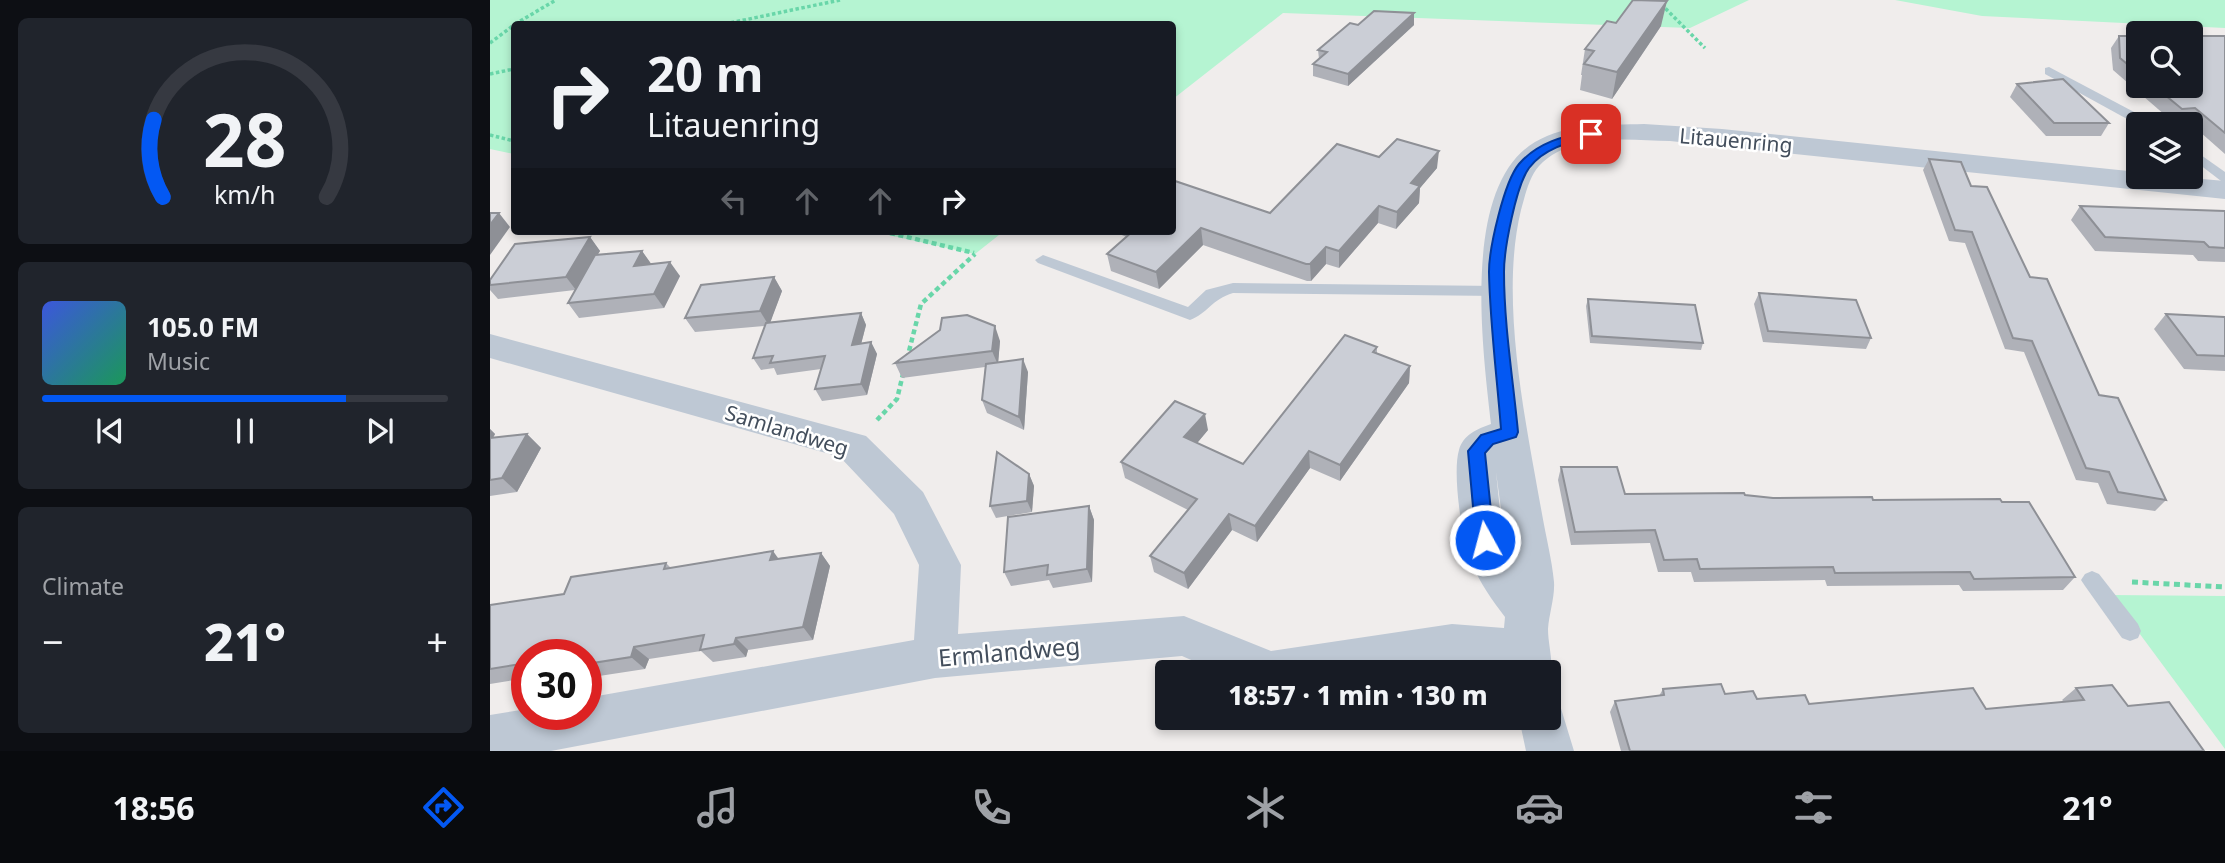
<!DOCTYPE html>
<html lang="en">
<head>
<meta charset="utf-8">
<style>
	:root { --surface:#171b24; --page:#20242c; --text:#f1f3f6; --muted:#9ea1a6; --line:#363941; --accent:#0358f3 }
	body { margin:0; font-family:"Noto Sans",sans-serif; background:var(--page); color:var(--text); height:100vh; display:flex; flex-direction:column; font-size:26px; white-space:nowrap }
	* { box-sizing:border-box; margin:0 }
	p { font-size:23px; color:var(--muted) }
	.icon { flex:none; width:38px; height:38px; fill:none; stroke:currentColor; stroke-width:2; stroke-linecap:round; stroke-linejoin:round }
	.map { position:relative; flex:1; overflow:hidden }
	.drawer { display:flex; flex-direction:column; gap:18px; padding:18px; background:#0d0f14; width:490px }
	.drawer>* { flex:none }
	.top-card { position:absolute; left:21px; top:21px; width:665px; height:214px; border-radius:7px; box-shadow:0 4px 10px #0003; background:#171b24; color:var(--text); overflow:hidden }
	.tools { position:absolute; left:1636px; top:21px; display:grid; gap:14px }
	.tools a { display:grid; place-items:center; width:77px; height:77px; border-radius:7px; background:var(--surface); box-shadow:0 4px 10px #0003; font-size:35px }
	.speed { position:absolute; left:21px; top:639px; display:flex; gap:14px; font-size:35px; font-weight:700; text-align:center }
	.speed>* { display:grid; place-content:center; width:91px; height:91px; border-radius:50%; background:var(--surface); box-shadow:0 4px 10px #0003; line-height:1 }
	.speed .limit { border:10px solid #d22; background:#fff; color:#111 }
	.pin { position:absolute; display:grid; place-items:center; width:60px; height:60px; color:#fff; margin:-30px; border-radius:14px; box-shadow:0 4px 10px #0006 }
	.me { position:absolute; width:77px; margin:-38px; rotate:353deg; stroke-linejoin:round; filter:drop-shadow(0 0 5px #0008) }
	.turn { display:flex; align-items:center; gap:24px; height:147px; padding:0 21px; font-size:32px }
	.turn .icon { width:91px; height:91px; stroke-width:2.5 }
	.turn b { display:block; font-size:49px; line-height:60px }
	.lanes { display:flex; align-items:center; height:66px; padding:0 21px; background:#0003; justify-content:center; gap:35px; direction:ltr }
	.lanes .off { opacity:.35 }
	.big { font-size:52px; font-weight:800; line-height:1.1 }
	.drawer .widget { flex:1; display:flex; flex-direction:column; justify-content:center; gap:10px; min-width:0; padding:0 24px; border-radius:10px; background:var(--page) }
	.drawer .dial { align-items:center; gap:0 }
	.dial svg { height:182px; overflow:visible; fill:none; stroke:var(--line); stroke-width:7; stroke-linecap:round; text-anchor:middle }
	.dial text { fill:var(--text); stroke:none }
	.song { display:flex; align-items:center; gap:21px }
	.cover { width:84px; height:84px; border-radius:10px; background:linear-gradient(135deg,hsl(230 70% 55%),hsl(150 70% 35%)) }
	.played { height:7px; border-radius:4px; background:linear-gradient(90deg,var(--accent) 75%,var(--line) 75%) }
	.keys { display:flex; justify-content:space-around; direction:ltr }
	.heat { display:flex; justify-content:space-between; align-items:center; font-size:38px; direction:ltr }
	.trip { position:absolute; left:665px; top:660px; width:406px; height:70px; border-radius:7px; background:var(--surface); box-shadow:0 4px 10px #0003; font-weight:800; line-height:70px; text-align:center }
	.dock { display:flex; height:112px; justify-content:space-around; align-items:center; background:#090b0e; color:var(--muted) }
	.dock .icon { width:49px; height:49px }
	.dock .selected { color:var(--accent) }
	.dock b { font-size:32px; color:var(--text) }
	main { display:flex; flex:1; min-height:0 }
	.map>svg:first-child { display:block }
	.green { fill:#b5f4d2 }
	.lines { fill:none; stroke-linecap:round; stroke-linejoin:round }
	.path-far2 { stroke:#69d6a9; stroke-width:3.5; stroke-dasharray:3.5 2.5; stroke-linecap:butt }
	.path-far1 { stroke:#69d6a9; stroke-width:4.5; stroke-dasharray:5 3.5; stroke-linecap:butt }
	.path { stroke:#69d6a9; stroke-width:5; stroke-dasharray:6 4.5; stroke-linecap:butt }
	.lane { fill:#bec8d4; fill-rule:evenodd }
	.street { fill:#bec8d4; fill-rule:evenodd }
	.wall { fill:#afb1b8 }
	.shaded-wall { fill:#8e9096 }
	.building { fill:#cbced6; stroke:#8e9096; stroke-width:2 }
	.route { fill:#0358f3; stroke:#02399e; stroke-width:2 }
	.labels { text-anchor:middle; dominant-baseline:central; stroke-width:5; stroke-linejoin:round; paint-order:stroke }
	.street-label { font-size:21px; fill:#434e5c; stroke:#fff }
	.near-street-label { font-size:24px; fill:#434e5c; stroke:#fff }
</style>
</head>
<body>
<main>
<section class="drawer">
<div class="widget dial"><svg viewBox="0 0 100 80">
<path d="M14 69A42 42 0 1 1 86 69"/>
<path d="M14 69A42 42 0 0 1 10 35" stroke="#0358f3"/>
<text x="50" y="56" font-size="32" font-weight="700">28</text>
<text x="50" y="72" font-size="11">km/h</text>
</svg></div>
<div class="widget">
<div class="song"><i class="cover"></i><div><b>105.0 FM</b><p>Music</p></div></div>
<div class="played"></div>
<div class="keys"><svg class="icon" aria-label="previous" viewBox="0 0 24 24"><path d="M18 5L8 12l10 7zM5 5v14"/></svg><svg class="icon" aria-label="pause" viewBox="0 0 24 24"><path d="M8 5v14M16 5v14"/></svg><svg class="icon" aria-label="next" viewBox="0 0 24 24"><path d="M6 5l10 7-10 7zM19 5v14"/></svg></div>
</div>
<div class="widget"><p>Climate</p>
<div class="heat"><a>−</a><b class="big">21°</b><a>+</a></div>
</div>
</section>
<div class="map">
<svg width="1735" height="751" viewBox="0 0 1735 751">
	<rect width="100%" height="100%" fill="#f0edec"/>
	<g class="green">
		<polygon points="0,0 1259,0 1200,28 793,13 683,99 682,24 24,24 24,154 0,149"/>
		<polygon points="1405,0 1735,0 1735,28 1492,16"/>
		<polygon points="380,231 514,231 485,254"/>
		<polygon points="1621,595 1735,596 1735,749"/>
	</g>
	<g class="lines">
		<g class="path-far2">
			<polyline points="1167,0 1215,48"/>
			<polyline points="25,24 66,0"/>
			<polyline points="235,24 350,0"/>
			<polyline points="0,43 24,25"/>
			<polyline points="0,74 24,69"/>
			<polyline points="0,135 24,141"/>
		</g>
		<g class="path-far1">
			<polyline points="392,231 484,253"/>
			<polyline points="417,359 431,304 485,254"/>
			<polyline points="387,420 407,399 413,374"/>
		</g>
		<polyline class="path" points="1642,582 1735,587"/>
		<g class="lane">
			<polygon points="1559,67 1661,121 1663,124 1648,125 1555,74 1555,68"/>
			<polygon points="1701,148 1735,172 1735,184 1701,158"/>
			<path d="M 553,255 L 698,307 L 716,290 L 743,283 L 1008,286 L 1016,291 L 1008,296 L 743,293 C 722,299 717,314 700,320 L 548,263 L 545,260 Z"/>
			<polygon points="1602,571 1609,574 1648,624 1651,631 1648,638 1640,641 1632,638 1595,586 1591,580 1595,574"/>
		</g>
		<g class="street">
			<path d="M 1154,124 L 1232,129 L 1648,172 L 1648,177 L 1690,177 L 1735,181 L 1735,199 L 1180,141 C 1138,140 1081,132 1049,166 C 1039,177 1035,196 1031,210 C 1009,300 1036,423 1052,514 C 1056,537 1062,560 1064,582 C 1065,597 1059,614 1058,629 C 1058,646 1065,666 1059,681 L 1059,672 L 1017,672 L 1017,669 L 962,664 L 914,672 L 729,672 L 692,656 L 445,678 L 61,751 L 0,751 L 0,715 L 37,709 L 37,714 L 96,714 L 96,698 L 424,640 L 429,565 L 404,514 L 350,457 L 0,358 L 0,334 L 376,436 L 433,492 L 471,565 L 468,634 L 694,616 L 781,651 L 962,624 L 1014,628 L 1015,617 C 1002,600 990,583 981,562 C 972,540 962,473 969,450 C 973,435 987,429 1001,424 C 993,351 970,186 1045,142 C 1078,123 1118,125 1154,124 ZM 1006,472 L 1016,546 L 1011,520 Z"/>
			<polygon points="1059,698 1069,702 1084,751 1036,751 1029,718 1059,718"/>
		</g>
	</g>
	<g class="wall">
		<polygon points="1126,23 1171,26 1122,99 1090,90 1092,75 1091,75 1095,49"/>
		<polygon points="868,25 924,25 858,86 823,76 823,64 829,59 828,50"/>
		<polygon points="1629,36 1648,36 1648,86 1701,86 1735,36 1735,154 1701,124 1696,121 1683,122 1623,70 1621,48"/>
		<polygon points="1527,84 1619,123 1611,136 1556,136 1520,97"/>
		<polygon points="889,157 947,168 930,188 929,203 906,229 888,223 849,268 836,264 821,281 817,281 713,245 669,289 621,271 617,254 637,237 621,231 682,231 780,213"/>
		<polygon points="1439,159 1481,186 1540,277 1609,395 1676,500 1665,511 1617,504 1608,483 1586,480 1534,352 1515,349 1475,243 1459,241 1433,170"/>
		<polygon points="1590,206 1735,211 1735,262 1708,261 1703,255 1605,251 1581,220"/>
		<polygon points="100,237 110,251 107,255 152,251 161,264 190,276 174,308 89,318 78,303 85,290 8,299 0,290 0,280"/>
		<polygon points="284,277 292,291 280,322 371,313 376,325 371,344 381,342 387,354 377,395 332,401 325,389 331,369 287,375 284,368 271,370 263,358 275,326 205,332 195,318"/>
		<polygon points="1269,293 1381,338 1376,349 1273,342 1264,304"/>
		<polygon points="1098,299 1213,343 1211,350 1100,343 1096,306"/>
		<polygon points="1676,314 1735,317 1735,371 1694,369 1664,329"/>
		<polygon points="450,330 510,341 508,362 538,372 534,430 497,413 492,400 495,367 412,378 405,363"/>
		<polygon points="887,347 887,354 920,366 919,383 850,481 820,468 767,542 742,530 698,589 664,572 660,556 698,510 635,478 631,462 718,430 707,443 753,464"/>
		<polygon points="0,429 5,434 3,438 37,434 51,448 27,492 0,496"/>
		<polygon points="1071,467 1135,494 1255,495 1283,498 1512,502 1585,577 1573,590 1473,591 1469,585 1337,586 1335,580 1204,582 1201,572 1168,572 1160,543 1081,545 1068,480"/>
		<polygon points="539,474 544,486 542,512 506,518 500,506"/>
		<polygon points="599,506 604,520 602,582 563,588 559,580 521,586 514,572"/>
		<polygon points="331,553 340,566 323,640 258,650 256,657 223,662 211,651 159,659 155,669 96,678 96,654 37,654 37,678 0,684 0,605 74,594 176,563 181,568 289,558"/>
		<polygon points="1586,688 1638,706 1714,751 1131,751 1120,712 1125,701 1169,696 1173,689 1235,694 1267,699 1319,704 1496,709 1574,702 1572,700"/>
	</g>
	<g class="shaded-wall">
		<polygon points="1177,1 1171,26 1122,99 1127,72"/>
		<polygon points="924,13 924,25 858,86 858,74"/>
		<polygon points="949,151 947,168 930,188 929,203 906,229 907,212 921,183"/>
		<polygon points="889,206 888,223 849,268 849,251"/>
		<polygon points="9,213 20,227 0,255 0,225"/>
		<polygon points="711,228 713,245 669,289 666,272"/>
		<polygon points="100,237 110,251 86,290 76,277"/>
		<polygon points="836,247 836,264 821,281 820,264"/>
		<polygon points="152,251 162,265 144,266"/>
		<polygon points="180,262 190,276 174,308 164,294"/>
		<polygon points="284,277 292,291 279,326 270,311"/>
		<polygon points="371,313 376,325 368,356 362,345"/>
		<polygon points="505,326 510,341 508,365 502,351"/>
		<polygon points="381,342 387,354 377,395 371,384"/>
		<polygon points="533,359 538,372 534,430 529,417"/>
		<polygon points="920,366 919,383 850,481 850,465"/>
		<polygon points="715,414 718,430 698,454 694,437"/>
		<polygon points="0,429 5,434 0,443"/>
		<polygon points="37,434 51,448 27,492 12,478"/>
		<polygon points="819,451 820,468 767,542 765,526"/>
		<polygon points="539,474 544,486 542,512 537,501"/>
		<polygon points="599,506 604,520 602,582 597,569"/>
		<polygon points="739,514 742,530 698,589 694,573"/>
		<polygon points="283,551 293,565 280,560"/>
		<polygon points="331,553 340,566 323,640 313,627"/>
		<polygon points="246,638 258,650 256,657 244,644"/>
		<polygon points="144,647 159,659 155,669 141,657"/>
	</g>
	<g class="building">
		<polygon points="1143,0 1177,1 1127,72 1094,64 1104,51 1095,49 1117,21 1126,23"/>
		<polygon points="884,11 924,13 858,74 823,64 837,52 828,50 860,23 868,25"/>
		<polygon points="1629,36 1648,36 1648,73 1630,58"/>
		<polygon points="1701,36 1735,36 1735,133 1705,108 1692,109 1664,86 1701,86"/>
		<polygon points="1573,79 1619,123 1564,123 1527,84"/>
		<polygon points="907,139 949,151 921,183 930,186 907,212 889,206 849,251 836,247 820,264 816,264 711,228 666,272 617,254 643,231 682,231 682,180 780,213 847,144 889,157"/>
		<polygon points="1439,159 1471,162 1481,186 1497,187 1540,277 1557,279 1609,395 1628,398 1676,500 1628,492 1619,472 1596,468 1542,341 1523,338 1482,232 1465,230"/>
		<polygon points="1590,206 1735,211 1735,248 1719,247 1714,242 1615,237"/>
		<polygon points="0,213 9,213 0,225"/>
		<polygon points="100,237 76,277 0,285 0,280 25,244"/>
		<polygon points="152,251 144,266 180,262 164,294 78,303 105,255"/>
		<polygon points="284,277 270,311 195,318 211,285"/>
		<polygon points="1269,293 1366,300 1381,338 1278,331"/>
		<polygon points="1098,299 1205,305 1213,343 1102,336"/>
		<polygon points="371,313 362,345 381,342 371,384 325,389 335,356 280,363 283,356 263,358 276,323"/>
		<polygon points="1676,314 1735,317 1735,356 1707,355"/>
		<polygon points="477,315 505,326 502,351 405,363 450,330 452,318"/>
		<polygon points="855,335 887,347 883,352 920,366 850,465 819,451 765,526 739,514 694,573 660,556 707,499 631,462 685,401 715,414 694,437 753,464"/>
		<polygon points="533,359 529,417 492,400 496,364"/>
		<polygon points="37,434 12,478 0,480 0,438"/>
		<polygon points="507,452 539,474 537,501 500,506"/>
		<polygon points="1071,467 1127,467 1135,494 1254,493 1255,495 1283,498 1382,497 1383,500 1510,499 1512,502 1539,502 1585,577 1484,579 1480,572 1345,573 1343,567 1210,569 1207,559 1174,560 1165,530 1085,532"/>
		<polygon points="599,506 597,569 557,575 558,565 514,572 518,517"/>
		<polygon points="283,551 280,560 331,553 313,627 246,638 244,644 210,650 214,635 144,647 141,657 96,664 96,654 37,654 37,663 0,669 0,605 74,594 81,577 176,563 174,569"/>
		<polygon points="1231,684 1235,694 1263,691 1267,699 1315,695 1319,704 1483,688 1496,709 1594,700 1586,688 1622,685 1638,706 1679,702 1714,751 1140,751 1125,701 1174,695 1173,689"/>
	</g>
	<path class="route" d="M 1101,130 L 1105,131 L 1105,136 C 1081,142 1055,147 1039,168 C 1026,186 1014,249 1014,272 C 1014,325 1023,379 1028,432 L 1026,437 L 1003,444 L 995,453 L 1004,540 L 1002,545 L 995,548 L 988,545 L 986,540 L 978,451 L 991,435 L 1011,429 C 1007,377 1000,324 999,272 C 999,248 1014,182 1029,164 C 1048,142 1075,136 1101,130 Z"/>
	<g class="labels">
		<g class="street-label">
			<text transform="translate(1246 140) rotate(5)">Litauenring</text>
			<text transform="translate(297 430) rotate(17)">Samlandweg</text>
		</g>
		<g class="near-street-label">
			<text transform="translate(519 651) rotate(-5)">Ermlandweg</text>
		</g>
	</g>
</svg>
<div class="tools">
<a><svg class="icon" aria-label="search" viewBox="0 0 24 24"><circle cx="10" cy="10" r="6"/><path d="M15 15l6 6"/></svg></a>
<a><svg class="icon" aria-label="layers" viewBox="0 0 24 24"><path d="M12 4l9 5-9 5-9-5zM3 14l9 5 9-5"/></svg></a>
</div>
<div class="speed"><div class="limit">30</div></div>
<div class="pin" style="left:1101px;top:134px;background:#d93025"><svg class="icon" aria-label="arrive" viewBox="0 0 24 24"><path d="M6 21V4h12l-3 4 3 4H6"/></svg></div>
<svg class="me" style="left:995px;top:540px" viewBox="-20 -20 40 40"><circle r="17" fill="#0358f3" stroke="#fff" stroke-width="3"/><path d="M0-11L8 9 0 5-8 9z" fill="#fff"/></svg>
<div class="trip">18:57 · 1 min · 130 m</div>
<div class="top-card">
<div class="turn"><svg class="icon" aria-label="right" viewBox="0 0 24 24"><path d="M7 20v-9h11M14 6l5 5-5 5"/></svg><div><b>20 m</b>Litauenring</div></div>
<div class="lanes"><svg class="icon off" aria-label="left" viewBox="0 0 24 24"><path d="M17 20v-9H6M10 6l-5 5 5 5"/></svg><svg class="icon off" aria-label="ahead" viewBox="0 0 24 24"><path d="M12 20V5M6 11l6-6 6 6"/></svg><svg class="icon off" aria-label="ahead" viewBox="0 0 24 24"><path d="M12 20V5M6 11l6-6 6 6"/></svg><svg class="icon" aria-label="right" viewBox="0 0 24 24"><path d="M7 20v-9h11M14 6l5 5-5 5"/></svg></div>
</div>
</div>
</main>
<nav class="dock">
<b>18:56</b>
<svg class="icon selected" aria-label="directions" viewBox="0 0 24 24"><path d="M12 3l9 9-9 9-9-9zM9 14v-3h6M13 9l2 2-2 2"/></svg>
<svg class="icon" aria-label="music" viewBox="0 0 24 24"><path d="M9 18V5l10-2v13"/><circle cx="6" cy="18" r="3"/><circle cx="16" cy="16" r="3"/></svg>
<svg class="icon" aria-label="phone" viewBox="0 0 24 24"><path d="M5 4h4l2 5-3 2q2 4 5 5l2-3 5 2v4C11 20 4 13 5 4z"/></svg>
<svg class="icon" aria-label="climate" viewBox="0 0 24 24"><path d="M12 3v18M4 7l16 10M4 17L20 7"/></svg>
<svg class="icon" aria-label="car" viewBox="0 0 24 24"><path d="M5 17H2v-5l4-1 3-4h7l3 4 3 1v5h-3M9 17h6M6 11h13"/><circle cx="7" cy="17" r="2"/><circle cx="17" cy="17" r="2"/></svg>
<svg class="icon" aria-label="filters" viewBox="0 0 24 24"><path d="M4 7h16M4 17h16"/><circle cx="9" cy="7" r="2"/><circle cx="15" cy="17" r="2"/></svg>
<b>21°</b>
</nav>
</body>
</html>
